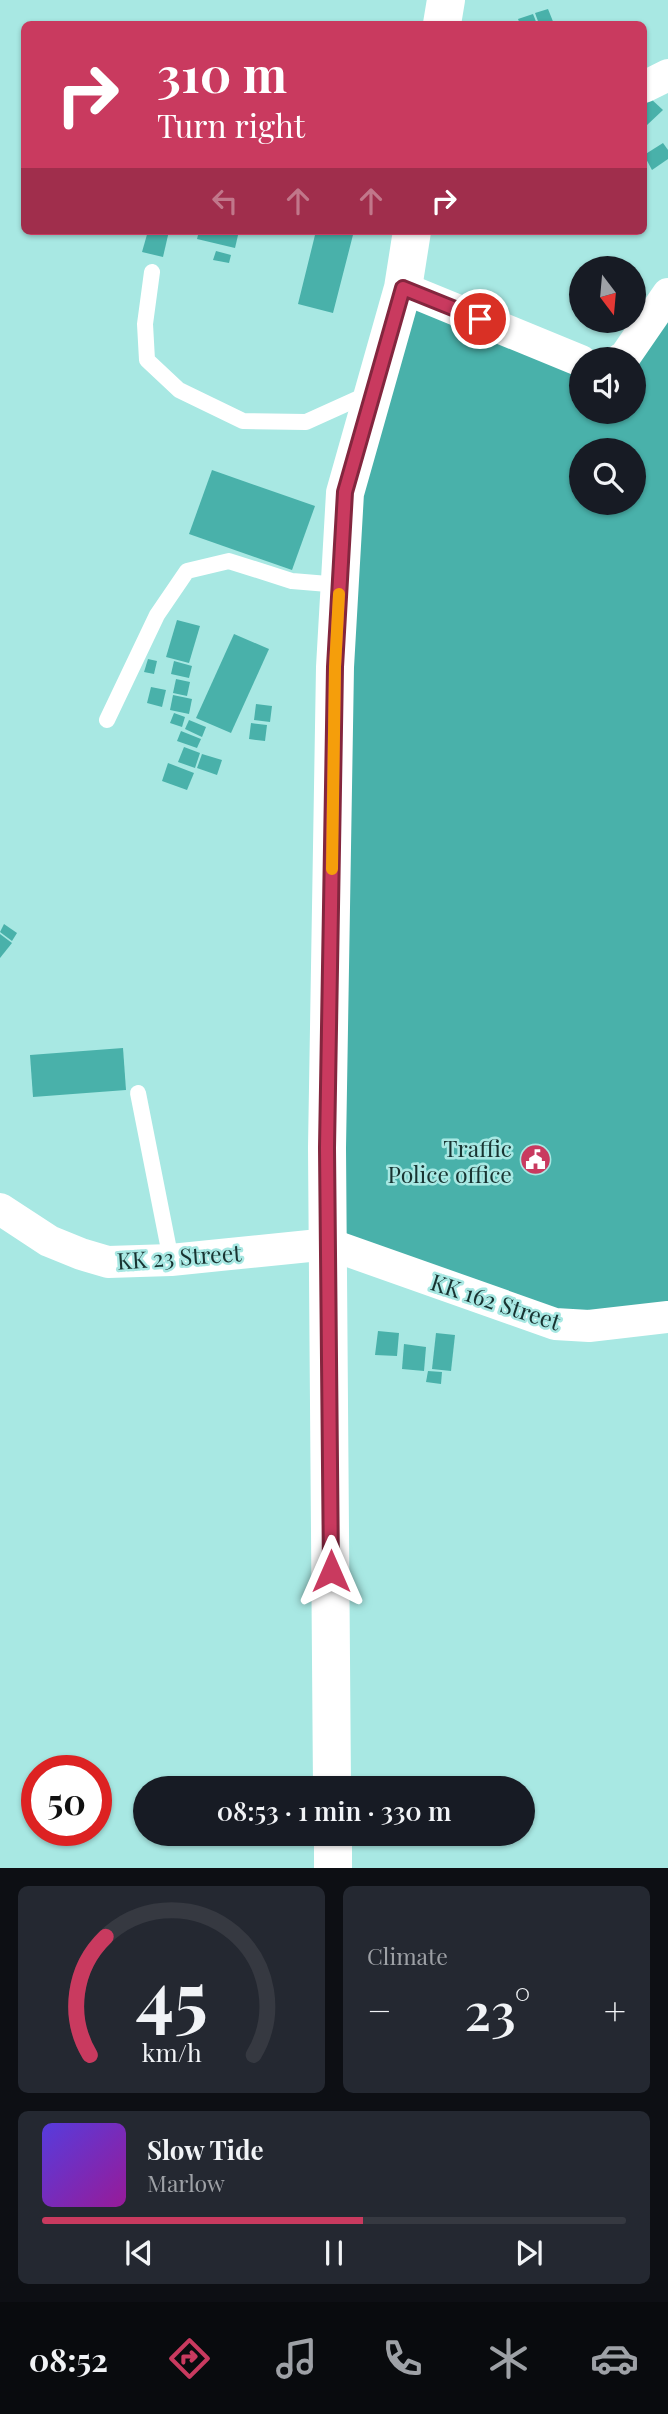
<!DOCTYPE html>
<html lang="en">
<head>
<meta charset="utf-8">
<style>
	:root { --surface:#171b24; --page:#242831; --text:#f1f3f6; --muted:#9ea1a6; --line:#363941; --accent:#c93a5f }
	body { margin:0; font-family:"Playfair Display",serif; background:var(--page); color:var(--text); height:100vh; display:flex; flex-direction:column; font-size:26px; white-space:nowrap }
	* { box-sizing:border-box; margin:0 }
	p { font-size:23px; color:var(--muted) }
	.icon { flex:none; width:38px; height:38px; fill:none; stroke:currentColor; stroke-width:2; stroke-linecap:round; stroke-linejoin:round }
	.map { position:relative; height:1868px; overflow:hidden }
	.details { display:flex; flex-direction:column; gap:18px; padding:18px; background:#0d0f14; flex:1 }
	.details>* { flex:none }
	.banner { position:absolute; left:21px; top:21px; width:626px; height:214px; border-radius:10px; box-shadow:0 2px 5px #0004; background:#c93a5f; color:#fff; overflow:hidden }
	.needle { width:46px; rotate:164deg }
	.controls { position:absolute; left:569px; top:256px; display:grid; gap:14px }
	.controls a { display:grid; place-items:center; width:77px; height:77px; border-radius:50%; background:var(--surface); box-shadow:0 2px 5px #0004; font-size:35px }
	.speed { position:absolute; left:21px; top:1755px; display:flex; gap:14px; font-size:35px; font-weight:700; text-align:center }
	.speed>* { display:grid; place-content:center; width:91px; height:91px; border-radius:50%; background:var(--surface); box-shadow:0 2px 5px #0004; line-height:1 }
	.speed .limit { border:10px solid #d22; background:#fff; color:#111 }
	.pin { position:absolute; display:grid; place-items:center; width:60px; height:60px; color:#fff; margin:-30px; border:4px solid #fff; border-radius:50%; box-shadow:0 2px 7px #0007 }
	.me { position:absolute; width:77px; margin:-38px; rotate:0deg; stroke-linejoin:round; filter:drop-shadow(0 0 5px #0008) }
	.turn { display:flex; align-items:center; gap:24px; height:147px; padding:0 21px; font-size:32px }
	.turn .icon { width:91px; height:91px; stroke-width:2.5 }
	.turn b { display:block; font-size:49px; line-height:60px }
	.lanes { display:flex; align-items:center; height:66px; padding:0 21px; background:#0003; justify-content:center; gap:35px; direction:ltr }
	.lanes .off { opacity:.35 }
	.big { font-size:52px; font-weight:600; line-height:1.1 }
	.details .widget { flex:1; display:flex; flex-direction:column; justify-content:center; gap:10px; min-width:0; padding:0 24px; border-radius:10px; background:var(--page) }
	.details .dial { align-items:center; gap:0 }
	.dial svg { height:182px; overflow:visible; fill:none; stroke:var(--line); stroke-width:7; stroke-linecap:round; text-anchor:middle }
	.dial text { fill:var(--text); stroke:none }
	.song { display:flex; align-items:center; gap:21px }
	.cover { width:84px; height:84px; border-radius:10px; background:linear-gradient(135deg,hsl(250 70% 55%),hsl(300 70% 35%)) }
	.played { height:7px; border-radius:4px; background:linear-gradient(90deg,var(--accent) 55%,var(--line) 55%) }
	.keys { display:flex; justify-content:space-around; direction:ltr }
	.heat { display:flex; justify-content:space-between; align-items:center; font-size:38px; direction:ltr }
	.details .tiles { flex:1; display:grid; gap:18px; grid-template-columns:1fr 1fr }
	.widget:last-child { grid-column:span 2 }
	.trip { position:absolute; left:133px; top:1776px; width:402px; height:70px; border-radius:35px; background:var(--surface); box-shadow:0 2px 5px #0004; font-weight:600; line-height:70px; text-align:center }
	.menu { display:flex; height:112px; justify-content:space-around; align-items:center; background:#090b0e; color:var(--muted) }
	.menu .icon { width:49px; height:49px }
	.menu .current { color:var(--accent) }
	.menu b { font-size:32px; color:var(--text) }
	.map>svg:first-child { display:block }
	.building { fill:#49b1aa; fill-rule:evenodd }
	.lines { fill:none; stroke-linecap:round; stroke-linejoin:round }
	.service { stroke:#fff; stroke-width:16 }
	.minor { stroke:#fff; stroke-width:32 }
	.secondary { stroke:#fff; stroke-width:38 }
	.route-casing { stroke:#83263e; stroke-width:18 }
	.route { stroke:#c93a5f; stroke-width:12 }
	.slow { stroke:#f59e0b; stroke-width:12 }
	.labels { text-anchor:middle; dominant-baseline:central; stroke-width:5; stroke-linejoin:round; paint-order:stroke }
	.poi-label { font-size:23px; fill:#183331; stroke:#a8e8e3; text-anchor:end }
	.street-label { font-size:23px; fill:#183331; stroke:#a8e8e3 }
</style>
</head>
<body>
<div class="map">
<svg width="668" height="1868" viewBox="0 0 668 1868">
	<rect width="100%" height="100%" fill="#a8e8e3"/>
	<g class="building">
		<polygon points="548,9 554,24 539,24 535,13"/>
		<polygon points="533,14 537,24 520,24 518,19"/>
		<polygon points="650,98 663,110 646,126 644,103"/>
		<polygon points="663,143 668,150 668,159 652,170 644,155"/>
		<polygon points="148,231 169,231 163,257 142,252"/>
		<polygon points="199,231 239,231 235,248 197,239"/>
		<polygon points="303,231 354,231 333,313 298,304 315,235"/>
		<polygon points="216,251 231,255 229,263 213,260"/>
		<path d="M 403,288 L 581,361 L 581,411 L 634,411 L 634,359 L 668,294 L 668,1307 L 555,1324 L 329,1244 L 340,585 ZM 581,450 L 634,450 L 634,502 L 581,502 Z"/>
		<polygon points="212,470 315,506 292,570 189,534"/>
		<polygon points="177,620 200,626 189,663 166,657"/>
		<polygon points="234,634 269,649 231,733 196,718"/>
		<polygon points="148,659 157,661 154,674 144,672"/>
		<polygon points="174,661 192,666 189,678 171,674"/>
		<polygon points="176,679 190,682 187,696 173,693"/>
		<polygon points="151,687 166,690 162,707 147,703"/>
		<polygon points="173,695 192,699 189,714 170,710"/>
		<polygon points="256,704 272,706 270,722 254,720"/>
		<polygon points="174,713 185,717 182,727 170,723"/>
		<polygon points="189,720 206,727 202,737 185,729"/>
		<polygon points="251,723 267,725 265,741 249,739"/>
		<polygon points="181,731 201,739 197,748 177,741"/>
		<polygon points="184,747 200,753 195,768 178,762"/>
		<polygon points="202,754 222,760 217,775 197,768"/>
		<polygon points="168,763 194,773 187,790 162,781"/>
		<polygon points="4,924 17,933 12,941 0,932"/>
		<polygon points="0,934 12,943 0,958"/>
		<polygon points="123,1048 126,1090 33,1097 30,1055"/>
		<polygon points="378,1331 399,1333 397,1356 375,1355"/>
		<polygon points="436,1333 455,1335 451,1371 432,1369"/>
		<polygon points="404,1344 426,1347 424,1371 402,1369"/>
		<polygon points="428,1371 442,1372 441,1384 426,1382"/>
	</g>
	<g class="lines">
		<g class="service">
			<polyline points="152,272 145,324 147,360 179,390 243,421 306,422 368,394"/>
			<polyline points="107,720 157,615 187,571 229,561 292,581 340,585"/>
			<polyline points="138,1093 171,1260"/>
		</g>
		<g class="minor">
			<polyline points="644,87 668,75"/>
			<polyline points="403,288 581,361"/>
			<polyline points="621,359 624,358 668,294"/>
			<polyline points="0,1209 49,1241 81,1254 108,1262 171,1260 329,1244 555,1324 589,1326 668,1317"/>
		</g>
		<g class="secondary">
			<polyline points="442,24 446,0"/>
			<polyline points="332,1788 327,1148 335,667 345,493 403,288 412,231"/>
			<polyline points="333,1834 333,1868"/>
		</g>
	</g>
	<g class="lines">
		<defs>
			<polyline id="route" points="331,1571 327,1148 335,667 345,492 403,288 480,319"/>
		</defs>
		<use href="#route" class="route-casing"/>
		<use href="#route" class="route"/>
		<polyline class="slow" points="332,869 335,667 339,594"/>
	</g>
	<defs>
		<symbol id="civic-disc" viewBox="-11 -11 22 22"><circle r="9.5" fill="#c93a5f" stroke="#a8e8e3"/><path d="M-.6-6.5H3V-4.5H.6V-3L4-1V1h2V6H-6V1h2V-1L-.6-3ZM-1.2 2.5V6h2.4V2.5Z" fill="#fff"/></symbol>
	</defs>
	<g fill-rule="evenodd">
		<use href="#civic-disc" x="518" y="1142" width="35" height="35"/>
	</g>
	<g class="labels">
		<g class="poi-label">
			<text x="512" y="1147">Traffic<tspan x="512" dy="26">Police office</tspan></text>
		</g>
		<g class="street-label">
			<text transform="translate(179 1256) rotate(-4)">KK 23 Street</text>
			<text transform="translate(496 1301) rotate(18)">KK 162 Street</text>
		</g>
	</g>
</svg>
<div class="controls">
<a><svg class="needle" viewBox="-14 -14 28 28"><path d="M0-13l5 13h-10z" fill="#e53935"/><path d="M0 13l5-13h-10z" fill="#9ea1a6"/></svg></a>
<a><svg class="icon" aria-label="sound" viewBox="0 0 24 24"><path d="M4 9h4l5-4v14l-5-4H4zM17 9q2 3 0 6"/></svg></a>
<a><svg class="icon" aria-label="search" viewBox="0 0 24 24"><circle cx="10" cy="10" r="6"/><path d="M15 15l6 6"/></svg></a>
</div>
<div class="speed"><div class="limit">50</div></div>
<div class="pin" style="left:480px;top:319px;background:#d93025"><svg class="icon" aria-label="arrive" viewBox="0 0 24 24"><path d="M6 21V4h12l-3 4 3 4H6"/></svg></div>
<svg class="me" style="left:331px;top:1571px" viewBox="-20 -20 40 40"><path d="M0-17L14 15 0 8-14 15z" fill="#c93a5f" stroke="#fff" stroke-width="4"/></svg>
<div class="trip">08:53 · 1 min · 330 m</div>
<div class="banner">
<div class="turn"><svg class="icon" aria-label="right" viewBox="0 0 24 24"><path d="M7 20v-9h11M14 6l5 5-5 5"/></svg><div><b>310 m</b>Turn right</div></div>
<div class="lanes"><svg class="icon off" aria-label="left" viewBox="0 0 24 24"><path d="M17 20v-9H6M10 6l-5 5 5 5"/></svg><svg class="icon off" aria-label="ahead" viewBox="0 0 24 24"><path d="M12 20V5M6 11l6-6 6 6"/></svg><svg class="icon off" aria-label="ahead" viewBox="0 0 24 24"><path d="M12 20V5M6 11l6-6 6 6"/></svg><svg class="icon" aria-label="right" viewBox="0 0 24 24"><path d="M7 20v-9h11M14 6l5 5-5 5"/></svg></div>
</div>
</div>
<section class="details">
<div class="tiles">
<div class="widget dial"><svg viewBox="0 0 100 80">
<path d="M14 69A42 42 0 1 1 86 69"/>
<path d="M14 69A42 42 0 0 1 21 17" stroke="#c93a5f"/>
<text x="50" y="56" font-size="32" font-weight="700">45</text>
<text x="50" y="72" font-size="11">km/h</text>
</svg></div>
<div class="widget"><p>Climate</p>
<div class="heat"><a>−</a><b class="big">23°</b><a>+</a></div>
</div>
<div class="widget">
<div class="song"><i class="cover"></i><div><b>Slow Tide</b><p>Marlow</p></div></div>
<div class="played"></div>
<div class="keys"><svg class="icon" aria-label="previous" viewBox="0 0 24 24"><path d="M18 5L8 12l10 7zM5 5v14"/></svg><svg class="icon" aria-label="pause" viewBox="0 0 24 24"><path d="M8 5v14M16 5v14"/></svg><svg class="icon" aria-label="next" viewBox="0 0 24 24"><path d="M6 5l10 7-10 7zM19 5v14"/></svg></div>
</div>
</div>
</section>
<nav class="menu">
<b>08:52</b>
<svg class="icon current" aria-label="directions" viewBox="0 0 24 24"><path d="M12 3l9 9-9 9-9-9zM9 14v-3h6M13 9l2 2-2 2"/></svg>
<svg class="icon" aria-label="music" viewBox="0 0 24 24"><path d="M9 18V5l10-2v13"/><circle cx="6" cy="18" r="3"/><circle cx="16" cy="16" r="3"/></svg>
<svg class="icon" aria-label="phone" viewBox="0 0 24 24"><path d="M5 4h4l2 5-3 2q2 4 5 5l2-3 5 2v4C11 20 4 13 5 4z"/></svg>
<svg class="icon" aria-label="climate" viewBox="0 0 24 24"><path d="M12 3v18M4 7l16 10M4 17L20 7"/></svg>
<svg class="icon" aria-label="car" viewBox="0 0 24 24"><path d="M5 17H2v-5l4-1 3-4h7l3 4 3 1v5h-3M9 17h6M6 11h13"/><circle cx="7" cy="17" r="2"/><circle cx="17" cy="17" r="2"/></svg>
</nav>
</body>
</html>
